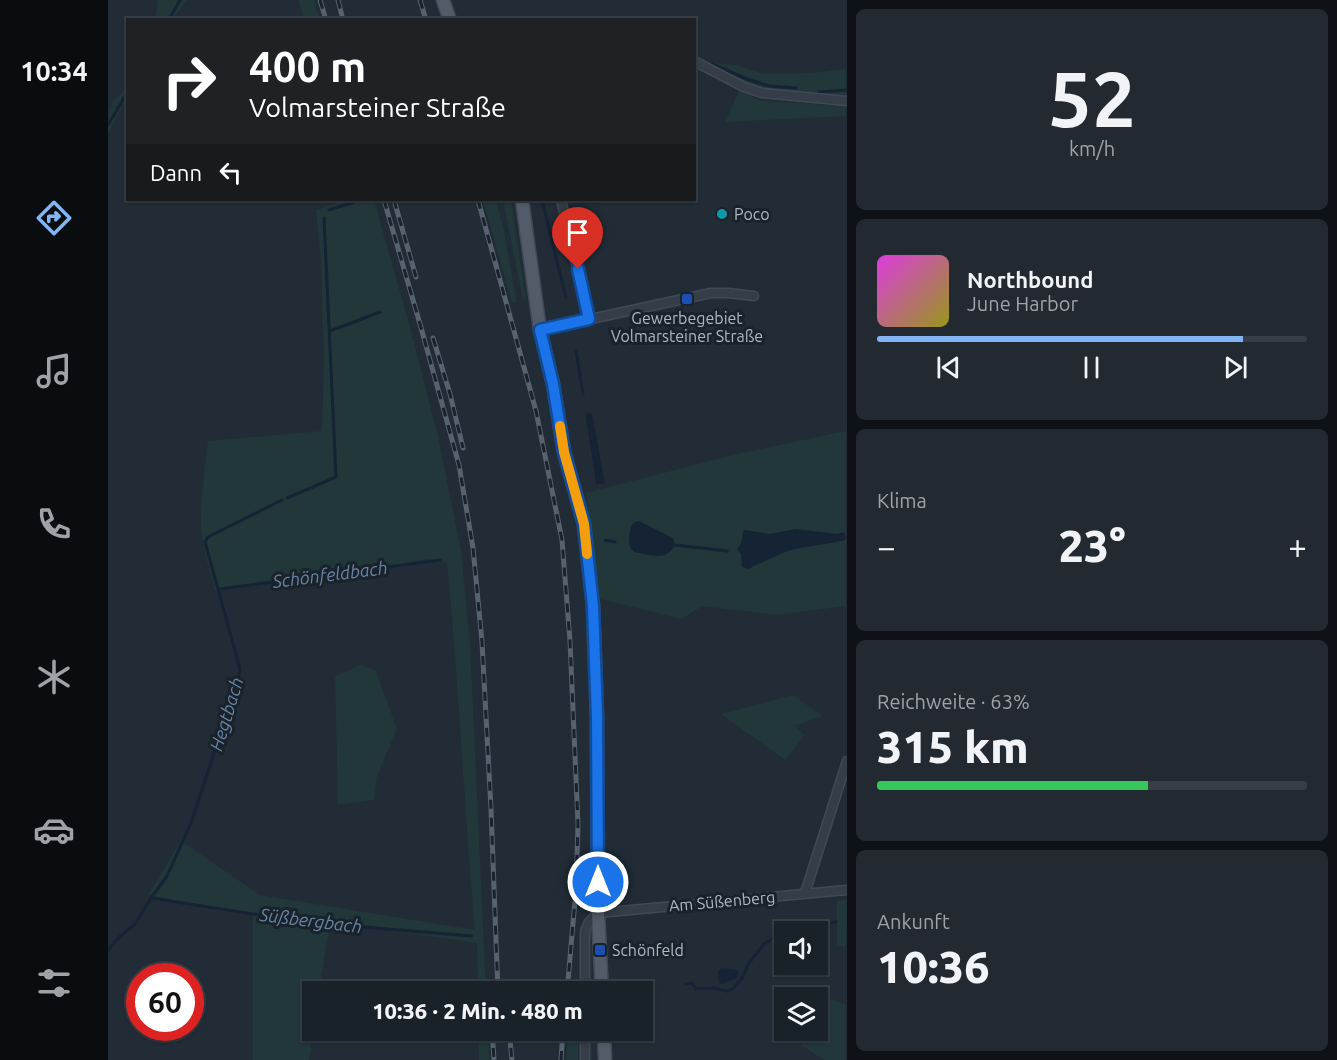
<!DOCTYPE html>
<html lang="de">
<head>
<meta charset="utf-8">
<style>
	:root { --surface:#192129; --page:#222931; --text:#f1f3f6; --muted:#9fa3a8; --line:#373e46; --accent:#82b5f6 }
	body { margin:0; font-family:Ubuntu,sans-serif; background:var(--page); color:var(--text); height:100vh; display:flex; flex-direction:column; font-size:22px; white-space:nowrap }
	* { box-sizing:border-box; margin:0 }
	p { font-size:20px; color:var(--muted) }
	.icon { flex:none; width:33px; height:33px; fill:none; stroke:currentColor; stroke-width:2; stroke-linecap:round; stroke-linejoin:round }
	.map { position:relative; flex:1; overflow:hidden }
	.details { display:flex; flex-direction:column; gap:9px; padding:9px; background:#0e1217; width:490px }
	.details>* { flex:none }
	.guide { position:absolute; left:18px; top:18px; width:570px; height:183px; border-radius:0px; box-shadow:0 2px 4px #0004,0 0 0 2px var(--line); background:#202124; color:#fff; overflow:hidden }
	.fabs { position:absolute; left:666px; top:921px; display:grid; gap:12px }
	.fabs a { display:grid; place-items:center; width:54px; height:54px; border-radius:0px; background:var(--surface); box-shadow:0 2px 4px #0004,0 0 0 2px var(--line); font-size:30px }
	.speed { position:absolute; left:18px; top:963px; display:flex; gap:12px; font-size:30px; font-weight:700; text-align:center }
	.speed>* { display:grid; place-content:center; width:78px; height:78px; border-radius:50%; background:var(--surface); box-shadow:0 2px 4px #0004,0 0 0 2px var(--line); line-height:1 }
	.speed .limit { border:9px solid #d22; background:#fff; color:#111 }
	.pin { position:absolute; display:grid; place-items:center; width:51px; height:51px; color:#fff; margin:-62px -26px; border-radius:50% 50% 50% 0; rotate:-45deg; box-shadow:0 0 6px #0007 }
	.pin .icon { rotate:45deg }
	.me { position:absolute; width:66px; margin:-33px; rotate:0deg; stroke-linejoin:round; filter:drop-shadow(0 0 4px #0008) }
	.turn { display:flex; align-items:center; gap:21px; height:126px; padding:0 24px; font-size:27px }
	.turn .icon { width:78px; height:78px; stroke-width:2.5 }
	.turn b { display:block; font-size:42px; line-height:51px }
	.then { display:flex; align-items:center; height:57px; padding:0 24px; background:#0003; gap:12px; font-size:22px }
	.big { font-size:45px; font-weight:800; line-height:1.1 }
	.details .tile { flex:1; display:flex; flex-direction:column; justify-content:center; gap:9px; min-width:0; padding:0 21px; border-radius:9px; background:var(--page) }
	.details .dial { align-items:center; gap:0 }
	.dial b { font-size:78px; line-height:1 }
	.song { display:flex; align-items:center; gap:18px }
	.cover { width:72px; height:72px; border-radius:9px; background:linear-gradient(135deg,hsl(300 70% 55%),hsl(60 70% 35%)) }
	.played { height:6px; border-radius:3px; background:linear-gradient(90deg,var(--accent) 85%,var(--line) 85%) }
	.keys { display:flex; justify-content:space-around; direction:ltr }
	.heat { display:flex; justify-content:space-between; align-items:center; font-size:33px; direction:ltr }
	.charge { height:9px; border-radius:4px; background:linear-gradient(90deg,#34c759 63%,var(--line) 0) }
	.trip { position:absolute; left:194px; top:981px; width:351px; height:60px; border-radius:0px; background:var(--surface); box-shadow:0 2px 4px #0004,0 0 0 2px var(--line); font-weight:800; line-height:60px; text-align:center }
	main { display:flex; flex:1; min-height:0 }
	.dock { display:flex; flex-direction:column; width:108px; justify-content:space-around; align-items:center; background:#0a0d10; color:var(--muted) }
	.dock .icon { width:42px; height:42px }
	.dock .active { color:var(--accent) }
	.dock b { font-size:27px; color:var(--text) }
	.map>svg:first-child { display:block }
	.green { fill:#223739 }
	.water { fill:#152334 }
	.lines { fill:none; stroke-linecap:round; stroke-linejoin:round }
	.stream { stroke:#152334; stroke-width:3 }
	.street-casing { stroke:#404955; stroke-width:11 }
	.primary-casing { stroke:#404955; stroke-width:15 }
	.street { stroke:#343d48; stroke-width:8 }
	.primary { stroke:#525c68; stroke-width:12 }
	.rail-casing { stroke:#56626f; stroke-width:5 }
	.rail { stroke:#1a222c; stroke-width:3; stroke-dasharray:9; stroke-linecap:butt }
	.route-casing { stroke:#114b97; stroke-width:15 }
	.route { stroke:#1a73e8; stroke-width:10 }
	.slow { stroke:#f59e0b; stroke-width:10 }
	.culture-dot { fill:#0f9aa8; stroke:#1a222c; stroke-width:2 }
	.transit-dot { fill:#1a4fb4; stroke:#1a222c; stroke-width:2 }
	.labels { text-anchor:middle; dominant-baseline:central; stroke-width:6; stroke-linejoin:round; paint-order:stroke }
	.poi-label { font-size:16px; fill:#aeb8c5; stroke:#1a222c; text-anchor:start }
	.street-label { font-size:16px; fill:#aeb8c5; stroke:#1a222c }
	.water-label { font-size:18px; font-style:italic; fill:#6784a4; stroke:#1a222c }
</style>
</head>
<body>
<main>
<nav class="dock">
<b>10:34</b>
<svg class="icon active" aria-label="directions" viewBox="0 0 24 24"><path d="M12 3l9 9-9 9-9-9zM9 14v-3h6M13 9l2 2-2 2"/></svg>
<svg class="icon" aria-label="music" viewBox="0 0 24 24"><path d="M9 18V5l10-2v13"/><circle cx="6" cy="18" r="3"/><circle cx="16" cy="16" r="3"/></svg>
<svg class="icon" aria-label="phone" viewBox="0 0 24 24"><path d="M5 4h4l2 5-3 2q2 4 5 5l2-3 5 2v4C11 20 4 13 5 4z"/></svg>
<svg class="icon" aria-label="climate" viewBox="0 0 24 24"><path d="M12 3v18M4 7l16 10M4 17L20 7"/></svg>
<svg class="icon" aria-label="car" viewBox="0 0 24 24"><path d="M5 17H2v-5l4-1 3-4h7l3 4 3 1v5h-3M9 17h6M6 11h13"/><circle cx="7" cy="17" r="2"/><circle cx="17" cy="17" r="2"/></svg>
<svg class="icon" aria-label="filters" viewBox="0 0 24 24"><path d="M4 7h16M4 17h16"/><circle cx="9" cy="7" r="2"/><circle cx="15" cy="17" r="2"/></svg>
</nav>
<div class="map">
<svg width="739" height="1060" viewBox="0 0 739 1060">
	<rect width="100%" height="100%" fill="#212c37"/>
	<g class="green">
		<polygon points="50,0 79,0 64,19 47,19"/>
		<polygon points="190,0 206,0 212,19 196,19"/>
		<polygon points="605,63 628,65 655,74 704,73 738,69 738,96 651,89 642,86 605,66"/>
		<path d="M 19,85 L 19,96 L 0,134 C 0,118 0,100 14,94 Z"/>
		<polygon points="631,91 653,101 738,106 738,116 617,122"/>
		<path d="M 238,200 L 266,200 L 302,327 L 330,436 L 353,551 L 362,643 L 378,991 L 370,991 L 369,943 L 222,922 L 211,991 L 204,992 L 204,1030 L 206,1031 L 201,1060 L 145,1060 L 145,915 L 40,895 L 73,841 L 152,895 L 367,930 C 356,808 351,685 339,563 L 320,559 L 252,571 L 107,590 C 102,569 94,548 93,526 C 92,498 97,469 100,441 L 214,431 L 216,357 L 213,260 L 208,210 Z"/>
		<polygon points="375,200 388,200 395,227 409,302 404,303"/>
		<polygon points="395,200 403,200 418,300 415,300"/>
		<polygon points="738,431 738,606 669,615 594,606 574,619 492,599 478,493 625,455"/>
		<polygon points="253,665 268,671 289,729 269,776 266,800 230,805 227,676"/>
		<polygon points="685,695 715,716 686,726 697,735 677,760 613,714"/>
		<polygon points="738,899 739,899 738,947 729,945 729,901"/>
		<polygon points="722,999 738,1005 738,1060 716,1060 693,1045 702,1031 710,1030 710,1019"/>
		<polygon points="461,1030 470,1031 470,1060 458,1060"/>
		<polygon points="370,1031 380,1031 381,1060 371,1060"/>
	</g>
	<g class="water">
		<polygon points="479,413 484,414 497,484 488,484 478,417"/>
		<path d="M 531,521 L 565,538 L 567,545 C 564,549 561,554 556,555 C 548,558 534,553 526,552 C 518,545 522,535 523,526 L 527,522 Z"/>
		<path d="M 688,529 L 730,534 L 736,532 L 738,537 L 737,540 C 719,545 699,545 680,551 C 667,556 653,563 640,569 L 634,567 L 633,554 L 629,549 L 633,544 L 635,531 L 638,530 L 661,534 Z"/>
		<polygon points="613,968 629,970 631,973 629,978 614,984 611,983 610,971"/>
	</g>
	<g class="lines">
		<g class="stream">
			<polyline points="61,20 72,0"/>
			<polyline points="604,64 639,79 661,86 688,88"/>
			<polyline points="711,92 739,90"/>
			<polyline points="0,125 20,91"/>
			<polyline points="434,200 458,298"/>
			<polyline points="221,210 246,202"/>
			<polyline points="222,331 272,312"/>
			<polyline points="468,351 475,394"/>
			<polyline points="179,498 228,477 216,218"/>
			<polyline points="497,540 507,542"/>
			<polyline points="567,545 619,551"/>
			<polyline points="112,589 333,560"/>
			<polyline points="43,898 158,916 219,924 364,936"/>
			<polyline points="702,932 721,923 728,922"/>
			<polyline points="0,951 8,940 27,924 43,898 59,876 83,823 130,681 132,669 97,542 100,537 174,500"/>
			<polyline points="577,984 584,983 588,989 606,988 619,991 625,989 634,978 641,963 657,943 666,938"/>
		</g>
		<defs>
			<g id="street">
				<polyline points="586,61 636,87 654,93 739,101"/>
				<polyline points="453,200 481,319"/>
				<polyline points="432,330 603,293 620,293 646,296"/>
				<polyline points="697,893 739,761"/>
				<polyline points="477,992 477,931 481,922 490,913 739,890"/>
				<polyline points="477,1030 477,1060"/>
			</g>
			<g id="primary">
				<polyline points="335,0 342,20"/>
				<polyline points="414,200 432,330 445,384 456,452 476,524 485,606 489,717 490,913 494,992"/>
				<polyline points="496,1030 497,1060"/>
			</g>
		</defs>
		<use href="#street" class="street-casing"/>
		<use href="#primary" class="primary-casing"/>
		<use href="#street" class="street"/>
		<use href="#primary" class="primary"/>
		<defs>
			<g id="rail">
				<polyline points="212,0 218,20"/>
				<polyline points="230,0 235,20"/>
				<polyline points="312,0 318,20"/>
				<polyline points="276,200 312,324 351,465 365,548 374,642 383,809 390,992"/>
				<polyline points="286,200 308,277"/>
				<polyline points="370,200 428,411 454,540 462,641 470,824 468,889 459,992"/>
				<polyline points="325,338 342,394 355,448"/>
				<polyline points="384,1030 386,1060"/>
				<polyline points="401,1030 404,1060"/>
				<polyline points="453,1060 455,1030"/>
			</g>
		</defs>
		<use href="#rail" class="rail-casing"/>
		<use href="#rail" class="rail"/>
	</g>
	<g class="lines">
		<defs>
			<polyline id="route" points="470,269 481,319 432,330 445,384 456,452 476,524 485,606 489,717 490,882"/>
		</defs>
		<use href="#route" class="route-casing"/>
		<use href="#route" class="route"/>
		<polyline class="slow" points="452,426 456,452 476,524 479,554"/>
	</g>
	<circle class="culture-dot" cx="614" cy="214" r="6"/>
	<g class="transit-dot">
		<rect x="573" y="293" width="12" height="12" rx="3"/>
		<rect x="486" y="944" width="12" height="12" rx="3"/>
	</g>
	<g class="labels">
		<g class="poi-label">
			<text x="626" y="214">Poco</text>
			<text x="579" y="318" text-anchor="middle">Gewerbegebiet<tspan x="579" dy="18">Volmarsteiner Straße</tspan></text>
			<text x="504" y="950">Schönfeld</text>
		</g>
		<g class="street-label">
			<text transform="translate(614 901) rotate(-5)">Am Süßenberg</text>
		</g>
		<g class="water-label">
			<text transform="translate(222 574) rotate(-7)">Schönfeldbach</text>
			<text transform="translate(118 714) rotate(-73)">Hegtbach</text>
			<text transform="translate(203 920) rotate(7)">Süßbergbach</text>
		</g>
	</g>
</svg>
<div class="fabs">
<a><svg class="icon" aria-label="sound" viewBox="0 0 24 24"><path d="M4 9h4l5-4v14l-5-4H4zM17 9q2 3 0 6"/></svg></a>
<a><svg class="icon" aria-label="layers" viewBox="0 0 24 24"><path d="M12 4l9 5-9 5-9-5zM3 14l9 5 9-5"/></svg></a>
</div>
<div class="speed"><div class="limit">60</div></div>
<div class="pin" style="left:470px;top:269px;background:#d93025"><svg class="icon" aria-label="arrive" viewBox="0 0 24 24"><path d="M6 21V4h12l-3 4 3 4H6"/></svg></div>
<svg class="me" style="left:490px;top:882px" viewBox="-20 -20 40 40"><circle r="17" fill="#1a73e8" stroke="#fff" stroke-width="3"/><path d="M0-11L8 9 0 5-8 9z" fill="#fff"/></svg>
<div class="trip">10:36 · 2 Min. · 480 m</div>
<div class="guide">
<div class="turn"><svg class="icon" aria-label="right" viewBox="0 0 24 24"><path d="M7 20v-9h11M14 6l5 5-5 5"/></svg><div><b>400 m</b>Volmarsteiner Straße</div></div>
<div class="then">Dann<svg class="icon" aria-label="left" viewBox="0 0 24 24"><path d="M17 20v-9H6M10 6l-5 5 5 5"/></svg></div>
</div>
</div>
<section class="details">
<div class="tile dial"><b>52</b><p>km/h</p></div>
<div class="tile">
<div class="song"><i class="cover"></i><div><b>Northbound</b><p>June Harbor</p></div></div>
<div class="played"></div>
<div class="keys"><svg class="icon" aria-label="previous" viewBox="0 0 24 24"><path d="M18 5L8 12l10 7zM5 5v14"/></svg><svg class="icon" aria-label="pause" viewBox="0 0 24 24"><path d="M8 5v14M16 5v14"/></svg><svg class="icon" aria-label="next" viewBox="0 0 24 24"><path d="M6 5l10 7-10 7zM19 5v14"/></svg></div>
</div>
<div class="tile"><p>Klima</p>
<div class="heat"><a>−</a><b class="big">23°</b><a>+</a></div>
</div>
<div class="tile"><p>Reichweite · 63%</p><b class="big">315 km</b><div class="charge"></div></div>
<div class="tile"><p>Ankunft</p><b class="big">10:36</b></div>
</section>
</main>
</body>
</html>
